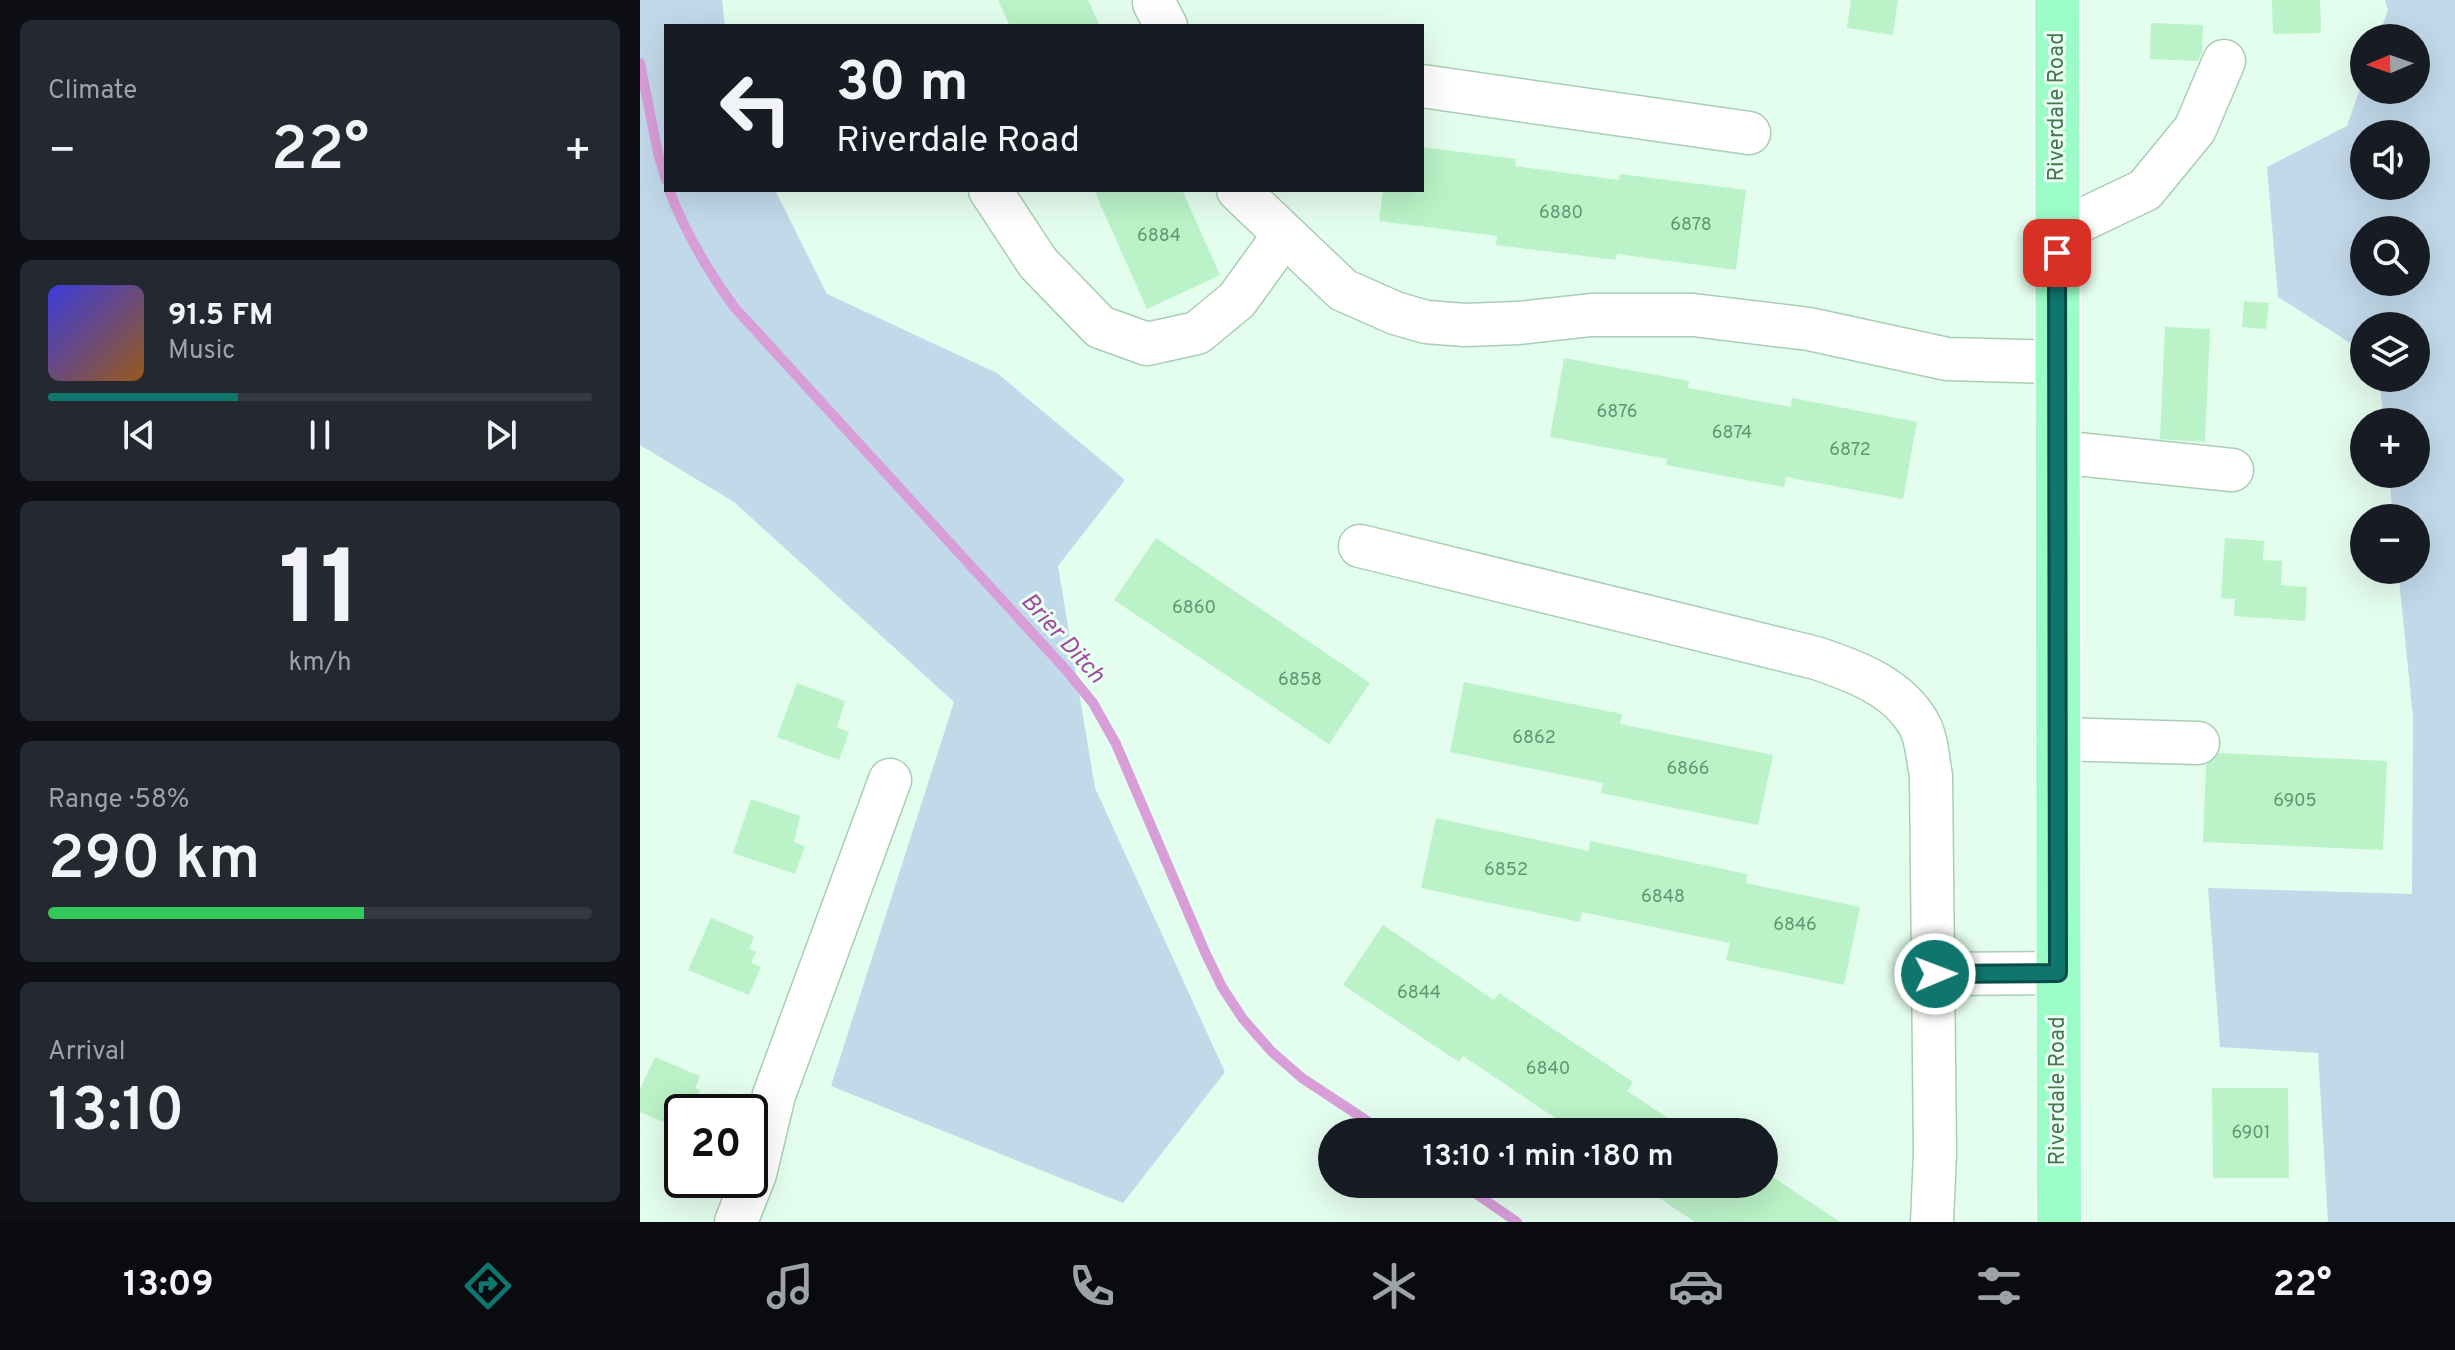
<!DOCTYPE html>
<html lang="en">
<head>
<meta charset="utf-8">
<style>
	:root { --surface:#171b24; --page:#242831; --text:#f1f3f6; --muted:#9ea1a6; --line:#363941; --accent:#0f766e }
	body { margin:0; font-family:Overpass,sans-serif; background:var(--page); color:var(--text); height:100vh; display:flex; flex-direction:column; font-size:30px; white-space:nowrap }
	* { box-sizing:border-box; margin:0 }
	p { font-size:26px; color:var(--muted) }
	.icon { flex:none; width:44px; height:44px; fill:none; stroke:currentColor; stroke-width:2; stroke-linecap:round; stroke-linejoin:round }
	.map { position:relative; flex:1; overflow:hidden }
	.drawer { display:flex; flex-direction:column; gap:20px; padding:20px; background:#0d0f14; width:640px }
	.drawer>* { flex:none }
	.banner { position:absolute; left:24px; top:24px; width:760px; height:168px; border-radius:0px; box-shadow:0 8px 32px #0002; background:#171b24; color:var(--text); overflow:hidden }
	.needle { width:52px; rotate:268deg }
	.controls { position:absolute; left:1710px; top:24px; display:grid; gap:16px }
	.controls a { display:grid; place-items:center; width:80px; height:80px; border-radius:50%; background:var(--surface); box-shadow:0 8px 32px #0002; font-size:40px }
	.speed { position:absolute; left:24px; top:1094px; display:flex; gap:16px; font-size:40px; font-weight:700; text-align:center }
	.speed>* { display:grid; place-content:center; width:104px; height:104px; border-radius:50%; background:var(--surface); box-shadow:0 8px 32px #0002; line-height:1 }
	.speed .limit { border:4px solid #111; border-radius:12px; background:#fff; color:#111 }
	.pin { position:absolute; display:grid; place-items:center; width:68px; height:68px; color:#fff; margin:-34px; border-radius:16px; box-shadow:0 4px 12px #0006 }
	.me { position:absolute; width:88px; margin:-44px; rotate:89deg; stroke-linejoin:round; filter:drop-shadow(0 0 6px #0008) }
	.turn { display:flex; align-items:center; gap:28px; height:168px; padding:0 40px; font-size:36px }
	.turn .icon { width:104px; height:104px; stroke-width:2.5 }
	.turn b { display:block; font-size:56px; line-height:68px }
	.big { font-size:60px; font-weight:600; line-height:1.1 }
	.drawer .tile { flex:1; display:flex; flex-direction:column; justify-content:center; gap:12px; min-width:0; padding:0 28px; border-radius:12px; background:var(--page) }
	.drawer .dial { align-items:center; gap:0 }
	.dial b { font-size:104px; line-height:1 }
	.song { display:flex; align-items:center; gap:24px }
	.cover { width:96px; height:96px; border-radius:12px; background:linear-gradient(135deg,hsl(240 70% 55%),hsl(30 70% 35%)) }
	.played { height:8px; border-radius:4px; background:linear-gradient(90deg,var(--accent) 35%,var(--line) 35%) }
	.keys { display:flex; justify-content:space-around; direction:ltr }
	.heat { display:flex; justify-content:space-between; align-items:center; font-size:44px; direction:ltr }
	.charge { height:12px; border-radius:6px; background:linear-gradient(90deg,#34c759 58%,var(--line) 0) }
	.trip { position:absolute; left:678px; top:1118px; width:460px; height:80px; border-radius:40px; background:var(--surface); box-shadow:0 8px 32px #0002; font-weight:600; line-height:80px; text-align:center }
	.menu { display:flex; height:128px; justify-content:space-around; align-items:center; background:#090b0e; color:var(--muted) }
	.menu .icon { width:56px; height:56px }
	.menu .active { color:var(--accent) }
	.menu b { font-size:36px; color:var(--text) }
	main { display:flex; flex:1; min-height:0 }
	.map>svg:first-child { display:block }
	.green { fill:#c2d9ea; fill-rule:evenodd }
	.lines { fill:none; stroke-linecap:round; stroke-linejoin:round }
	.stream { stroke:#d79ed8; stroke-width:10 }
	.building { fill:#bbf2c7 }
	.minor-casing { stroke:#aaceb3; stroke-width:45 }
	.major-casing { stroke:#fff; stroke-width:47 }
	.minor { stroke:#fff; stroke-width:42 }
	.major { stroke:#9bfcc7; stroke-width:44 }
	.route-casing { stroke:#0a4d48; stroke-width:20 }
	.route { stroke:#0f766e; stroke-width:14 }
	.labels { text-anchor:middle; dominant-baseline:central; stroke-width:6; stroke-linejoin:round; paint-order:stroke }
	.number-label { font-size:18px; fill:#66946e }
	.street-label { font-size:22px; fill:#497551; stroke:#eafff3 }
	.water-label { font-size:24px; font-style:italic; fill:#9e4b9e; stroke:#eafff3 }
</style>
</head>
<body>
<main>
<section class="drawer">
<div class="tile"><p>Climate</p>
<div class="heat"><a>−</a><b class="big">22°</b><a>+</a></div>
</div>
<div class="tile">
<div class="song"><i class="cover"></i><div><b>91.5 FM</b><p>Music</p></div></div>
<div class="played"></div>
<div class="keys"><svg class="icon" aria-label="previous" viewBox="0 0 24 24"><path d="M18 5L8 12l10 7zM5 5v14"/></svg><svg class="icon" aria-label="pause" viewBox="0 0 24 24"><path d="M8 5v14M16 5v14"/></svg><svg class="icon" aria-label="next" viewBox="0 0 24 24"><path d="M6 5l10 7-10 7zM19 5v14"/></svg></div>
</div>
<div class="tile dial"><b>11</b><p>km/h</p></div>
<div class="tile"><p>Range · 58%</p><b class="big">290 km</b><div class="charge"></div></div>
<div class="tile"><p>Arrival</p><b class="big">13:10</b></div>
</section>
<div class="map">
<svg width="1815" height="1222" viewBox="0 0 1815 1222">
	<rect width="100%" height="100%" fill="#e3fdee"/>
	<g class="green">
		<polygon points="0,0 82,0 85,26 26,26 26,190 135,190 187,294 357,373 485,480 418,566 455,788 585,1072 483,1203 191,1086 314,702 94,502 0,445"/>
		<path d="M 1745,0 L 1815,0 L 1815,1222 L 1688,1222 L 1678,1053 L 1580,1047 L 1568,888 L 1772,894 L 1773,717 L 1758,570 L 1776,570 L 1776,518 L 1753,518 L 1749,474 L 1776,474 L 1776,422 L 1744,422 L 1739,378 L 1776,378 L 1776,326 L 1724,326 L 1724,352 L 1638,297 L 1627,167 L 1707,126 L 1724,77 L 1724,90 L 1776,90 L 1776,38 L 1738,38 L 1748,10 ZM 1724,134 L 1776,134 L 1776,186 L 1724,186 ZM 1724,230 L 1776,230 L 1776,282 L 1724,282 Z"/>
	</g>
	<g class="lines">
		<g class="stream">
			<polyline points="0,63 18,153 26,180"/>
			<path d="M 29,190 C 46,234 67,270 95,308 L 427,671 L 453,703 L 476,744 L 565,952 L 582,987 L 603,1019 L 631,1051 L 662,1078 L 744,1132"/>
			<polyline points="822,1184 877,1222"/>
		</g>
	</g>
	<g class="building">
		<polygon points="358,0 448,0 460,26 370,26"/>
		<polygon points="1211,0 1258,0 1253,35 1207,28"/>
		<polygon points="1632,0 1680,0 1681,33 1633,34"/>
		<polygon points="1511,23 1563,25 1562,52 1558,61 1510,59"/>
		<polygon points="782,147 876,159 875,166 979,180 980,174 1106,190 1096,270 977,254 976,260 856,245 857,236 739,221 743,190 782,190"/>
		<polygon points="454,190 542,190 580,275 507,309"/>
		<polygon points="1604,301 1629,303 1626,329 1602,327"/>
		<polygon points="1525,327 1570,329 1565,442 1520,439"/>
		<polygon points="924,358 1049,381 1048,388 1151,407 1152,398 1277,422 1263,499 1146,477 1144,487 1026,465 1027,459 910,437"/>
		<polygon points="516,538 730,683 689,744 474,600"/>
		<polygon points="1585,538 1624,541 1623,560 1642,561 1641,585 1667,587 1665,621 1594,616 1595,599 1581,598"/>
		<polygon points="824,682 982,714 980,724 1133,755 1118,825 961,793 963,783 810,752"/>
		<polygon points="157,683 205,701 197,727 209,732 199,760 137,737"/>
		<polygon points="1579,753 1747,761 1743,850 1563,842 1566,765"/>
		<polygon points="111,799 160,816 154,842 165,846 155,874 93,853"/>
		<polygon points="796,818 949,851 950,841 1107,874 1106,883 1220,907 1204,985 1086,960 1090,943 942,912 940,922 781,888"/>
		<polygon points="71,918 114,936 109,949 116,952 111,963 121,967 109,995 48,970"/>
		<polygon points="743,925 854,1000 859,993 993,1082 987,1091 1049,1132 936,1132 823,1056 819,1062 703,985"/>
		<polygon points="15,1057 60,1076 55,1088 60,1090 51,1112 42,1112 42,1130 0,1112 0,1089"/>
		<polygon points="1572,1088 1648,1088 1649,1178 1573,1178"/>
		<polygon points="1124,1171 1200,1222 1055,1222 998,1184 1124,1184"/>
	</g>
	<g class="lines">
		<defs>
			<g id="minor">
				<polyline points="514,3 526,26"/>
				<polyline points="782,86 1109,133"/>
				<polyline points="350,190 398,263 460,327 507,344 557,333 597,300 644,235"/>
				<polyline points="598,190 703,290 755,313 786,322 825,325 879,323 951,315 1053,315 1169,329 1307,359 1417,362"/>
				<polyline points="1417,226 1440,221 1505,190 1555,129 1584,61"/>
				<polyline points="1417,452 1592,470"/>
				<path d="M 720,546 L 1176,658 C 1215,671 1259,687 1280,726 C 1287,740 1288,760 1291,776 L 1295,1154 L 1292,1222"/>
				<polyline points="1417,739 1558,743"/>
				<polyline points="1295,974 1418,973"/>
				<polyline points="96,1222 115,1174 134,1095 250,780"/>
			</g>
			<polyline id="major" points="1417,0 1419,1222"/>
		</defs>
		<use href="#minor" class="minor-casing"/>
		<use href="#major" class="major-casing"/>
		<use href="#minor" class="minor"/>
		<use href="#major" class="major"/>
	</g>
	<g class="lines">
		<defs>
			<polyline id="route" points="1295,974 1418,973 1417,253"/>
		</defs>
		<use href="#route" class="route-casing"/>
		<use href="#route" class="route"/>
	</g>
	<g class="labels">
		<g class="number-label">
			<text x="921" y="213">6880</text>
			<text x="1051" y="225">6878</text>
			<text x="519" y="236">6884</text>
			<text x="977" y="412">6876</text>
			<text x="1092" y="433">6874</text>
			<text x="1210" y="450">6872</text>
			<text x="554" y="608">6860</text>
			<text x="660" y="680">6858</text>
			<text x="894" y="738">6862</text>
			<text x="1048" y="769">6866</text>
			<text x="1655" y="801">6905</text>
			<text x="866" y="870">6852</text>
			<text x="1023" y="897">6848</text>
			<text x="1155" y="925">6846</text>
			<text x="779" y="993">6844</text>
			<text x="908" y="1069">6840</text>
			<text x="1611" y="1133">6901</text>
		</g>
		<g class="street-label">
			<text transform="translate(1417 107) rotate(-90)">Riverdale Road</text>
			<text transform="translate(1418 1091) rotate(-90)">Riverdale Road</text>
		</g>
		<g class="water-label">
			<text transform="translate(422 639) rotate(48)">Brier Ditch</text>
		</g>
	</g>
</svg>
<div class="controls">
<a><svg class="needle" viewBox="-14 -14 28 28"><path d="M0-13l5 13h-10z" fill="#e53935"/><path d="M0 13l5-13h-10z" fill="#9ea1a6"/></svg></a>
<a><svg class="icon" aria-label="sound" viewBox="0 0 24 24"><path d="M4 9h4l5-4v14l-5-4H4zM17 9q2 3 0 6"/></svg></a>
<a><svg class="icon" aria-label="search" viewBox="0 0 24 24"><circle cx="10" cy="10" r="6"/><path d="M15 15l6 6"/></svg></a>
<a><svg class="icon" aria-label="layers" viewBox="0 0 24 24"><path d="M12 4l9 5-9 5-9-5zM3 14l9 5 9-5"/></svg></a>
<a>+</a>
<a>−</a>
</div>
<div class="speed"><div class="limit">20</div></div>
<div class="pin" style="left:1417px;top:253px;background:#d93025"><svg class="icon" aria-label="arrive" viewBox="0 0 24 24"><path d="M6 21V4h12l-3 4 3 4H6"/></svg></div>
<svg class="me" style="left:1295px;top:974px" viewBox="-20 -20 40 40"><circle r="17" fill="#0f766e" stroke="#fff" stroke-width="3"/><path d="M0-11L8 9 0 5-8 9z" fill="#fff"/></svg>
<div class="trip">13:10 · 1 min · 180 m</div>
<div class="banner">
<div class="turn"><svg class="icon" aria-label="left" viewBox="0 0 24 24"><path d="M17 20v-9H6M10 6l-5 5 5 5"/></svg><div><b>30 m</b>Riverdale Road</div></div>
</div>
</div>
</main>
<nav class="menu">
<b>13:09</b>
<svg class="icon active" aria-label="directions" viewBox="0 0 24 24"><path d="M12 3l9 9-9 9-9-9zM9 14v-3h6M13 9l2 2-2 2"/></svg>
<svg class="icon" aria-label="music" viewBox="0 0 24 24"><path d="M9 18V5l10-2v13"/><circle cx="6" cy="18" r="3"/><circle cx="16" cy="16" r="3"/></svg>
<svg class="icon" aria-label="phone" viewBox="0 0 24 24"><path d="M5 4h4l2 5-3 2q2 4 5 5l2-3 5 2v4C11 20 4 13 5 4z"/></svg>
<svg class="icon" aria-label="climate" viewBox="0 0 24 24"><path d="M12 3v18M4 7l16 10M4 17L20 7"/></svg>
<svg class="icon" aria-label="car" viewBox="0 0 24 24"><path d="M5 17H2v-5l4-1 3-4h7l3 4 3 1v5h-3M9 17h6M6 11h13"/><circle cx="7" cy="17" r="2"/><circle cx="17" cy="17" r="2"/></svg>
<svg class="icon" aria-label="filters" viewBox="0 0 24 24"><path d="M4 7h16M4 17h16"/><circle cx="9" cy="7" r="2"/><circle cx="15" cy="17" r="2"/></svg>
<b>22°</b>
</nav>
</body>
</html>
